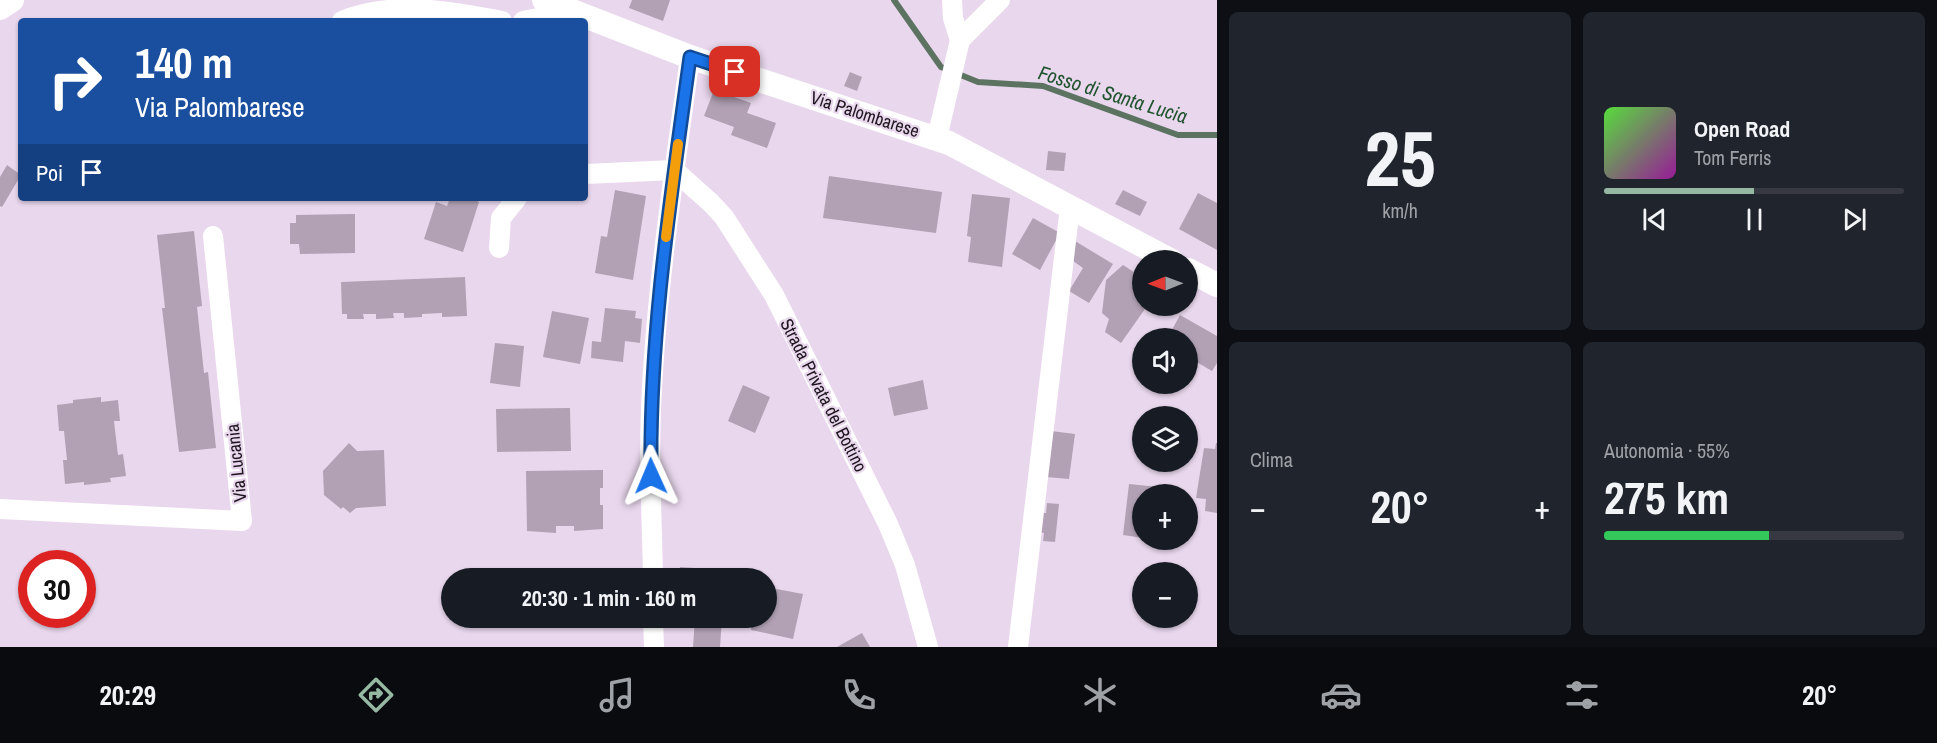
<!DOCTYPE html>
<html lang="it">
<head>
<meta charset="utf-8">
<style>
	:root { --surface:#171b24; --page:#20242c; --text:#f1f3f6; --muted:#9ea1a6; --line:#363941; --accent:#96b8a3 }
	body { margin:0; font-family:"Archivo Narrow",sans-serif; background:var(--page); color:var(--text); height:100vh; display:flex; flex-direction:column; font-size:22px; white-space:nowrap }
	* { box-sizing:border-box; margin:0 }
	p { font-size:20px; color:var(--muted) }
	.icon { flex:none; width:33px; height:33px; fill:none; stroke:currentColor; stroke-width:2; stroke-linecap:round; stroke-linejoin:round }
	.map { position:relative; flex:1; overflow:hidden }
	.side { display:flex; flex-direction:column; gap:12px; padding:12px; background:#0d0f14; width:720px }
	.side>* { flex:none }
	.top-card { position:absolute; left:18px; top:18px; width:570px; height:183px; border-radius:6px; box-shadow:0 2px 4px #0004; background:#1a4fa0; color:#fff; overflow:hidden }
	.needle { width:39px; rotate:269deg }
	.tools { position:absolute; left:1132px; top:250px; display:grid; gap:12px }
	.tools a { display:grid; place-items:center; width:66px; height:66px; border-radius:50%; background:var(--surface); box-shadow:0 2px 4px #0004; font-size:30px }
	.speed { position:absolute; left:18px; top:550px; display:flex; gap:12px; font-size:30px; font-weight:700; text-align:center }
	.speed>* { display:grid; place-content:center; width:78px; height:78px; border-radius:50%; background:var(--surface); box-shadow:0 2px 4px #0004; line-height:1 }
	.speed .limit { border:9px solid #d22; background:#fff; color:#111 }
	.pin { position:absolute; display:grid; place-items:center; width:51px; height:51px; color:#fff; margin:-26px; border-radius:12px; box-shadow:0 3px 9px #0006 }
	.me { position:absolute; width:66px; margin:-33px; rotate:359deg; stroke-linejoin:round; filter:drop-shadow(0 0 4px #0008) }
	.turn { display:flex; align-items:center; gap:21px; height:126px; padding:0 18px; font-size:27px }
	.turn .icon { width:78px; height:78px; stroke-width:2.5 }
	.turn b { display:block; font-size:42px; line-height:51px }
	.then { display:flex; align-items:center; height:57px; padding:0 18px; background:#0003; gap:12px; font-size:22px }
	.big { font-size:45px; font-weight:700; line-height:1.1 }
	.side .widget { flex:1; display:flex; flex-direction:column; justify-content:center; gap:9px; min-width:0; padding:0 21px; border-radius:9px; background:var(--page) }
	.side .dial { align-items:center; gap:0 }
	.dial b { font-size:78px; line-height:1 }
	.song { display:flex; align-items:center; gap:18px }
	.cover { width:72px; height:72px; border-radius:9px; background:linear-gradient(135deg,hsl(110 70% 55%),hsl(300 70% 35%)) }
	.played { height:6px; border-radius:3px; background:linear-gradient(90deg,var(--accent) 50%,var(--line) 50%) }
	.keys { display:flex; justify-content:space-around; direction:ltr }
	.heat { display:flex; justify-content:space-between; align-items:center; font-size:33px; direction:ltr }
	.charge { height:9px; border-radius:4px; background:linear-gradient(90deg,#34c759 55%,var(--line) 0) }
	.side .tiles { flex:1; display:grid; gap:12px; grid-template-columns:repeat(2,1fr) }
	.trip { position:absolute; left:441px; top:568px; width:336px; height:60px; border-radius:30px; background:var(--surface); box-shadow:0 2px 4px #0004; font-weight:700; line-height:60px; text-align:center }
	.dock { display:flex; height:96px; justify-content:space-around; align-items:center; background:#090b0e; color:var(--muted) }
	.dock .icon { width:42px; height:42px }
	.dock .active { color:var(--accent) }
	.dock b { font-size:27px; color:var(--text) }
	main { display:flex; flex:1; min-height:0 }
	.map>svg:first-child { display:block }
	.lines { fill:none; stroke-linecap:round; stroke-linejoin:round }
	.stream { stroke:#5d7362; stroke-width:6 }
	.building { fill:#b2a1b5 }
	.minor { stroke:#fff; stroke-width:20 }
	.major { stroke:#fff; stroke-width:24 }
	.route-casing { stroke:#114b97; stroke-width:15 }
	.route { stroke:#1a73e8; stroke-width:10 }
	.slow { stroke:#f59e0b; stroke-width:10 }
	.labels { text-anchor:middle; dominant-baseline:central; stroke-width:4.5; stroke-linejoin:round; paint-order:stroke }
	.street-label { font-size:18px; fill:#1c151d; stroke:#e9d7ed }
	.water-label { font-size:20px; font-style:italic; fill:#1e532d; stroke:#e9d7ed }
</style>
</head>
<body>
<main>
<div class="map">
<svg width="1217" height="647" viewBox="0 0 1217 647">
	<rect width="100%" height="100%" fill="#e9d7ed"/>
	<g class="lines">
		<polyline class="stream" points="894,0 941,67 978,82 1043,86 1178,135 1217,135"/>
	</g>
	<g class="building">
		<polygon points="632,0 670,0 663,21 629,8"/>
		<polygon points="850,72 862,77 857,91 844,86"/>
		<polygon points="714,90 751,103 747,113 776,123 767,148 731,135 734,127 704,116"/>
		<polygon points="1048,151 1066,153 1064,171 1046,170"/>
		<polygon points="7,165 21,175 2,207 0,206 0,177"/>
		<polygon points="829,176 942,192 936,233 823,218"/>
		<polygon points="615,190 646,196 633,280 595,273 601,236 607,237"/>
		<polygon points="1123,190 1147,202 1140,216 1115,204"/>
		<polygon points="1198,193 1217,203 1217,250 1179,229"/>
		<polygon points="972,194 1010,198 1002,267 968,262 971,237 967,236"/>
		<polygon points="450,198 471,198 479,202 463,252 424,239 436,202 447,206"/>
		<polygon points="355,214 355,253 300,254 299,244 290,244 290,223 296,223 296,215"/>
		<polygon points="1033,218 1060,233 1040,270 1012,254"/>
		<polygon points="194,231 202,306 197,307 204,373 208,372 216,448 179,452 162,308 165,308 157,235"/>
		<polygon points="1075,241 1113,264 1089,303 1069,291 1083,268 1066,256"/>
		<polygon points="1123,265 1143,278 1143,306 1147,306 1121,343 1105,332 1109,319 1102,313 1106,280"/>
		<polygon points="465,277 467,316 442,317 442,313 422,314 422,317 404,318 404,313 393,313 394,318 376,319 376,314 363,314 364,319 347,319 347,314 342,314 341,282"/>
		<polygon points="605,308 636,311 635,318 642,319 640,343 625,341 623,362 591,358 592,341 601,342"/>
		<polygon points="552,311 589,318 580,364 543,357"/>
		<polygon points="1180,315 1217,336 1217,363 1212,371 1188,357 1188,339 1167,339"/>
		<polygon points="495,343 524,346 520,387 490,383"/>
		<polygon points="923,380 928,409 894,416 888,388"/>
		<polygon points="743,385 770,397 755,433 728,421"/>
		<polygon points="101,397 101,402 118,400 120,421 114,421 118,455 123,454 126,476 110,478 111,482 84,485 84,482 65,484 63,460 67,460 64,431 59,431 57,405 73,403 73,400"/>
		<polygon points="570,408 571,451 497,452 496,409"/>
		<polygon points="1051,431 1075,434 1069,479 1046,477"/>
		<polygon points="349,443 357,451 384,450 386,506 356,508 350,513 343,507 341,509 324,495 323,471"/>
		<polygon points="1216,443 1217,443 1217,513 1205,511 1206,499 1196,498 1204,448 1215,449"/>
		<polygon points="603,470 603,488 600,488 600,505 603,505 603,529 574,531 574,526 556,526 556,533 527,531 526,471"/>
		<polygon points="1129,484 1168,488 1167,495 1143,495 1143,538 1123,535"/>
		<polygon points="1047,503 1059,504 1055,542 1043,541 1044,533 1038,532 1040,513 1046,513"/>
		<polygon points="680,567 725,570 724,579 679,579"/>
		<polygon points="766,587 803,594 793,639 751,630 753,618 766,618"/>
		<polygon points="695,618 722,618 720,647 693,647"/>
		<polygon points="862,633 870,647 837,647"/>
	</g>
	<g class="lines">
		<g class="minor">
			<polyline points="952,0 953,18 960,40"/>
			<path d="M 342,21 C 391,0 451,11 502,21"/>
			<polyline points="523,21 543,17 562,6"/>
			<polyline points="937,138 960,40 1000,0"/>
			<polyline points="585,174 674,170 711,203 724,217 774,295 888,524 905,565 928,647"/>
			<polyline points="499,248 501,218 517,198"/>
			<polyline points="0,509 242,521 213,236"/>
			<path d="M 653,579 C 652,515 648,451 652,388 C 658,277 675,167 690,57"/>
			<polyline points="653,618 654,647"/>
			<polyline points="1018,647 1070,207"/>
		</g>
		<g class="major">
			<polyline points="544,0 690,57 949,143 1172,261"/>
			<polyline points="0,8 12,0"/>
			<polyline points="1188,270 1217,285"/>
		</g>
	</g>
	<g class="lines">
		<defs>
			<path id="route" d="M 651,476 C 649,335 671,196 690,57 L 735,72"/>
		</defs>
		<use href="#route" class="route-casing"/>
		<use href="#route" class="route"/>
		<polyline class="slow" points="666,237 678,144"/>
	</g>
	<g class="labels">
		<g class="street-label">
			<text transform="translate(865 114) rotate(18)">Via Palombarese</text>
			<text transform="translate(824 395) rotate(63)">Strada Privata del Bottino</text>
			<text transform="translate(236 463) rotate(-96)">Via Lucania</text>
		</g>
		<g class="water-label">
			<text transform="translate(1113 94) rotate(17)">Fosso di Santa Lucia</text>
		</g>
	</g>
</svg>
<div class="tools">
<a><svg class="needle" viewBox="-14 -14 28 28"><path d="M0-13l5 13h-10z" fill="#e53935"/><path d="M0 13l5-13h-10z" fill="#9ea1a6"/></svg></a>
<a><svg class="icon" aria-label="sound" viewBox="0 0 24 24"><path d="M4 9h4l5-4v14l-5-4H4zM17 9q2 3 0 6"/></svg></a>
<a><svg class="icon" aria-label="layers" viewBox="0 0 24 24"><path d="M12 4l9 5-9 5-9-5zM3 14l9 5 9-5"/></svg></a>
<a>+</a>
<a>−</a>
</div>
<div class="speed"><div class="limit">30</div></div>
<div class="pin" style="left:735px;top:72px;background:#d93025"><svg class="icon" aria-label="arrive" viewBox="0 0 24 24"><path d="M6 21V4h12l-3 4 3 4H6"/></svg></div>
<svg class="me" style="left:651px;top:476px" viewBox="-20 -20 40 40"><path d="M0-17L14 15 0 8-14 15z" fill="#1a73e8" stroke="#fff" stroke-width="4"/></svg>
<div class="trip">20:30 · 1 min · 160 m</div>
<div class="top-card">
<div class="turn"><svg class="icon" aria-label="right" viewBox="0 0 24 24"><path d="M7 20v-9h11M14 6l5 5-5 5"/></svg><div><b>140 m</b>Via Palombarese</div></div>
<div class="then">Poi<svg class="icon" aria-label="arrive" viewBox="0 0 24 24"><path d="M6 21V4h12l-3 4 3 4H6"/></svg></div>
</div>
</div>
<section class="side">
<div class="tiles">
<div class="widget dial"><b>25</b><p>km/h</p></div>
<div class="widget">
<div class="song"><i class="cover"></i><div><b>Open Road</b><p>Tom Ferris</p></div></div>
<div class="played"></div>
<div class="keys"><svg class="icon" aria-label="previous" viewBox="0 0 24 24"><path d="M18 5L8 12l10 7zM5 5v14"/></svg><svg class="icon" aria-label="pause" viewBox="0 0 24 24"><path d="M8 5v14M16 5v14"/></svg><svg class="icon" aria-label="next" viewBox="0 0 24 24"><path d="M6 5l10 7-10 7zM19 5v14"/></svg></div>
</div>
<div class="widget"><p>Clima</p>
<div class="heat"><a>−</a><b class="big">20°</b><a>+</a></div>
</div>
<div class="widget"><p>Autonomia · 55%</p><b class="big">275 km</b><div class="charge"></div></div>
</div>
</section>
</main>
<nav class="dock">
<b>20:29</b>
<svg class="icon active" aria-label="directions" viewBox="0 0 24 24"><path d="M12 3l9 9-9 9-9-9zM9 14v-3h6M13 9l2 2-2 2"/></svg>
<svg class="icon" aria-label="music" viewBox="0 0 24 24"><path d="M9 18V5l10-2v13"/><circle cx="6" cy="18" r="3"/><circle cx="16" cy="16" r="3"/></svg>
<svg class="icon" aria-label="phone" viewBox="0 0 24 24"><path d="M5 4h4l2 5-3 2q2 4 5 5l2-3 5 2v4C11 20 4 13 5 4z"/></svg>
<svg class="icon" aria-label="climate" viewBox="0 0 24 24"><path d="M12 3v18M4 7l16 10M4 17L20 7"/></svg>
<svg class="icon" aria-label="car" viewBox="0 0 24 24"><path d="M5 17H2v-5l4-1 3-4h7l3 4 3 1v5h-3M9 17h6M6 11h13"/><circle cx="7" cy="17" r="2"/><circle cx="17" cy="17" r="2"/></svg>
<svg class="icon" aria-label="filters" viewBox="0 0 24 24"><path d="M4 7h16M4 17h16"/><circle cx="9" cy="7" r="2"/><circle cx="15" cy="17" r="2"/></svg>
<b>20°</b>
</nav>
</body>
</html>
